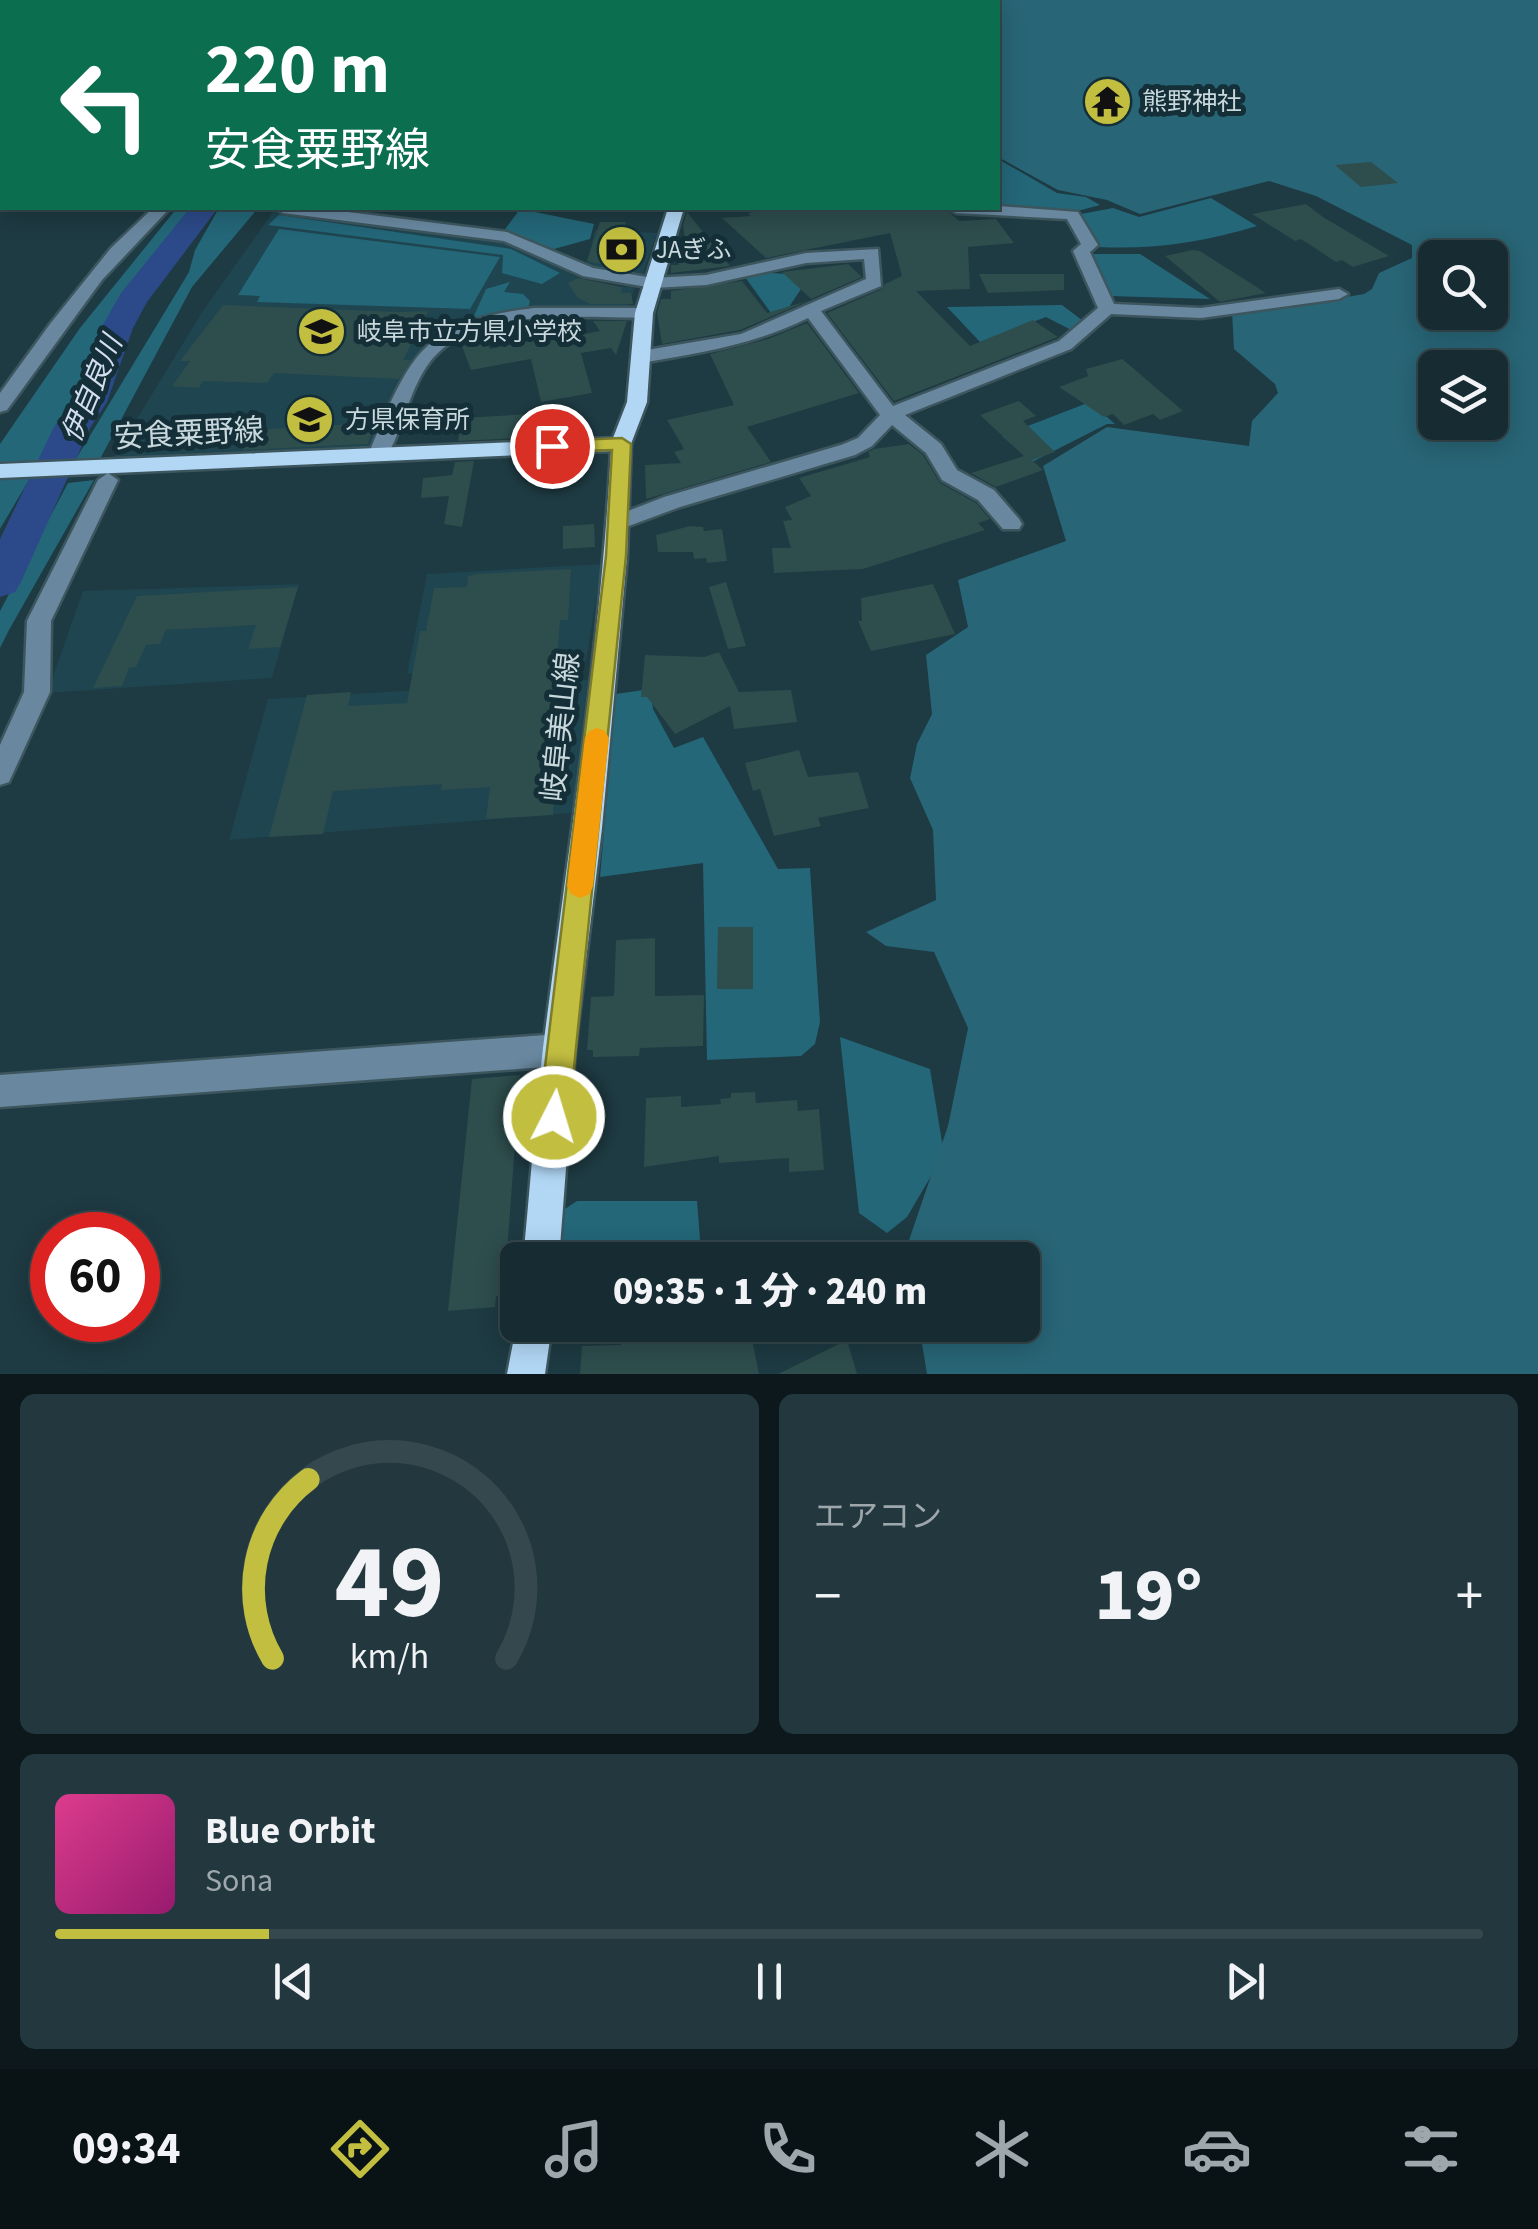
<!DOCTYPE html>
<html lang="ja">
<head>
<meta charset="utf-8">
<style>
	:root { --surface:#162c32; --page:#23383e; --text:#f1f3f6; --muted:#9ea7ac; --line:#35484d; --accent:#c1be40 }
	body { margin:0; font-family:"Source Sans 3","Noto Sans JP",sans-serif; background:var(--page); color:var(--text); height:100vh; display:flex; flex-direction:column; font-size:38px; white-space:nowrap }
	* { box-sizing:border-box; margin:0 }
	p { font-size:32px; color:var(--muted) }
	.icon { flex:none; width:55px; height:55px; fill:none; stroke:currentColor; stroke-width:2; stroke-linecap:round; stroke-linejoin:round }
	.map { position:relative; height:1374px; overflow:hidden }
	.side { display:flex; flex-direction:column; gap:20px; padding:20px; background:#0c181c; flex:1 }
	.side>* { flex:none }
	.top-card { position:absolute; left:0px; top:0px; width:1000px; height:210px; box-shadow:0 5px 25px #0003,0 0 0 2px var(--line); background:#0b6e4f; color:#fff; overflow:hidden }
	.fabs { position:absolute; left:1418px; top:240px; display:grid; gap:20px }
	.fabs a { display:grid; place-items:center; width:90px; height:90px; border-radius:15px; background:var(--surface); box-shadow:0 5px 25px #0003,0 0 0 2px var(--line); font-size:50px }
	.speed { position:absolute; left:30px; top:1212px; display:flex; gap:20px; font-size:50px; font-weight:700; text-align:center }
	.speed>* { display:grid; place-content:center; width:130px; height:130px; border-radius:50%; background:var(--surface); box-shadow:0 5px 25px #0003,0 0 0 2px var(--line); line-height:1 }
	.speed .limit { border:15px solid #d22; background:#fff; color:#111 }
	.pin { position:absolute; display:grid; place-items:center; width:85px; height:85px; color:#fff; margin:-42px; border:5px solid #fff; border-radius:50%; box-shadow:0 2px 10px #0007 }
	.me { position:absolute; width:110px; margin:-55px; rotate:5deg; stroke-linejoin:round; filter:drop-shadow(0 0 8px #0008) }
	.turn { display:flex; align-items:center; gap:35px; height:210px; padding:0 40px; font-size:45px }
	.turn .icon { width:130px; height:130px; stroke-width:2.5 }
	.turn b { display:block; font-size:70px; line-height:85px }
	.big { font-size:75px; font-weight:800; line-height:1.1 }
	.side .card { flex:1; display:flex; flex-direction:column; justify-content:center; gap:15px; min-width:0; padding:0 35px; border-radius:15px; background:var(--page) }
	.side .dial { align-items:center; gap:0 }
	.dial svg { height:260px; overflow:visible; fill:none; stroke:var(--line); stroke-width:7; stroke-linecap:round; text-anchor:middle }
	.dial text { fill:var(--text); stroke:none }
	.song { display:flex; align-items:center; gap:30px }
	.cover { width:120px; height:120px; border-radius:15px; background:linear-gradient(135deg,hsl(330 70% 55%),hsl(320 70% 35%)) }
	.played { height:10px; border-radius:5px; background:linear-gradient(90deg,var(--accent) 15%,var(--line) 15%) }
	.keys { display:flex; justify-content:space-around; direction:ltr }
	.heat { display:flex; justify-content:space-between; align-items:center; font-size:55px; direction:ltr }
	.side .tiles { flex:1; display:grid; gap:20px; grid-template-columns:1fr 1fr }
	.card:last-child { grid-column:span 2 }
	.trip { position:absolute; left:500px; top:1242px; width:540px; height:100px; border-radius:15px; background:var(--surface); box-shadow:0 5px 25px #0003,0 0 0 2px var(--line); font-weight:800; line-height:100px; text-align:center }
	.tab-bar { display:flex; height:160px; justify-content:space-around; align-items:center; background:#091214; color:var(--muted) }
	.tab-bar .icon { width:70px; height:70px }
	.tab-bar .selected { color:var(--accent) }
	.tab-bar b { font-size:45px; color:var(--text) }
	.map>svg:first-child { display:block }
	.built { fill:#1f4550 }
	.green { fill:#236779 }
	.forest { fill:#286576; fill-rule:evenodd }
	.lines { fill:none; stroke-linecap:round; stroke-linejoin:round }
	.river { fill:#2c4a89; fill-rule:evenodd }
	.building { fill:#2e4d4d }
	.minor-casing { stroke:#3d565e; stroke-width:5 }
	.major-casing { stroke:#3d565e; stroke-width:5 }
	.path { stroke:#61797f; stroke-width:2.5; stroke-dasharray:1 4; stroke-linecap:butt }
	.minor { fill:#6988a0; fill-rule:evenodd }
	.major { fill:#b1d7f5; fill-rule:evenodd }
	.route { fill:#c1be40; stroke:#7d7c2a; stroke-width:2.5 }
	.slow { fill:#f59e0b }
	.labels { text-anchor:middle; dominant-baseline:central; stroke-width:10; stroke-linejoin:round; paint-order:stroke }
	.far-poi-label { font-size:25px; fill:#c8d8dd; stroke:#142f37; text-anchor:start }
	.far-water-label { font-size:28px; font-style:italic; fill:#d4def1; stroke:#142f37 }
	.street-label { font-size:30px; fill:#c8d8dd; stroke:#142f37 }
</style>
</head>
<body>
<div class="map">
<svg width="1538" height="1374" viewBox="0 0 1538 1374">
	<rect width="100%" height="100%" fill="#1e3a42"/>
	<g class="built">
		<polygon points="273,212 507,242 599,288 635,286 628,309 524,311 478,319 428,345 372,447 113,458 204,309"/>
		<polygon points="595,230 657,233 641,279 586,267"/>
		<polygon points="602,564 586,661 407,674 427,574"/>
		<polygon points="299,584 272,678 47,693 83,591"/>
		<polygon points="588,680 572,813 229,840 268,699"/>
	</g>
	<g class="green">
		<polygon points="998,159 1057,193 1086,197 1100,205 1074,212 998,206"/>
		<path d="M 1211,198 L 1257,226 C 1203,242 1154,250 1097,247 L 1076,215 L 1113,208 L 1139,217 Z"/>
		<polygon points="177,208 190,208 135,279 66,417 0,529 0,444 80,328"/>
		<polygon points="219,208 258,208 192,287 100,459 74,462 189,272 195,250"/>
		<polygon points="520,209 594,224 590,239 554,249 503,232"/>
		<polygon points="279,215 511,249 560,273 542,284 502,273 503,255 268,225"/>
		<polygon points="279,229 500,257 470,309 257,302 260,296 238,295"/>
		<polygon points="1093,254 1140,254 1210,299 1109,296"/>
		<polygon points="771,273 787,274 801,289 787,310 771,313 745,277"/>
		<polygon points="510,282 504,292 523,294 530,301 528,308 473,318 486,289"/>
		<polygon points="1062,305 1086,323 1073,331 1046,317 980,342 947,307"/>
		<polygon points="1090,402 1115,424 1107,424 1032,462 1002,436"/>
		<polygon points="94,480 9,630 0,648 0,611 68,483"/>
		<polygon points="650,689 653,709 674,748 703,737 778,869 810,868 820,1022 815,1044 801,1056 707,1060 703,863 600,877 616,694"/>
		<polygon points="840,1037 930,1069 944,1154 907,1217 887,1233 859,1213"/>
		<polygon points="577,1201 697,1201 700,1239 696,1260 558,1260 562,1211"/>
	</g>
	<path class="forest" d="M 841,0 L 1538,0 L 1538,1374 L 927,1374 L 919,1325 L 1022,1325 L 1022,1260 L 909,1260 L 907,1246 L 948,1126 L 968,1028 L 934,952 L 886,946 L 866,932 L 936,900 L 933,830 L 910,778 L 917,744 L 932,714 L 926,655 L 968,627 L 958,580 L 1066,541 L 1043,466 L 1107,427 L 1249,446 L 1252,421 L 1278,393 L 1275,384 L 1234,349 L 1232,311 L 1270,310 L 1364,294 L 1372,289 L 1379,273 L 1412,258 L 1412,245 L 1316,196 L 1269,181 L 1140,214 L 1107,200 L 1058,190 L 998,157 L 998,2 ZM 1435,258 L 1490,258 L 1490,312 L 1435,312 ZM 1435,368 L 1490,368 L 1490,422 L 1435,422 Z"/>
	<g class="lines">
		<polygon class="river" points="190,208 218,208 147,302 133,328 107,402 90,428 21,582 15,592 0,597 0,539 54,427 73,401 101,328 121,293"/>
	</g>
	<g class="building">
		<polygon points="1371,162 1398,183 1361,187 1335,165"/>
		<polygon points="1306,204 1323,217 1389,256 1353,267 1342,260 1336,262 1301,239 1295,241 1252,214"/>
		<polygon points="777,208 945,208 959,221 996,219 1014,243 968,247 970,289 916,291 970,346 1033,320 1058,337 894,401 827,313 882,289 885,284 902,276 890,233 766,258 722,218 751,216 748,213"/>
		<polygon points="687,212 730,266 671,273 671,265 679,265 678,260 682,260 677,247 686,246 683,226"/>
		<polygon points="600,222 626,222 623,232 628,232 620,258 630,258 627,270 587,261"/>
		<polygon points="1192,250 1200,251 1266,293 1220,302 1165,256"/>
		<polygon points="848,264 862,277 811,299 782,272"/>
		<polygon points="979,274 1064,274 1064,290 988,293"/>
		<polygon points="578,278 622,287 621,293 631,293 633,304 590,304 577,297 568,283"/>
		<polygon points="742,281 767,313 810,300 740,330 662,344 657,313 661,299 671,299 671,291"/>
		<polygon points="223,305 401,312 428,311 403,360 411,360 399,379 274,373 267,383 203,381 199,388 172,386 190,361 180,361"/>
		<polygon points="593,321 627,321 616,355 611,348 581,353 592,393 541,402 531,359 471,370 463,349 463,341 484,336 490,349 556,334 559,338 600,331"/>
		<polygon points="807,323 859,393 747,427 771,462 646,499 645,465 681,463 674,452 684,449 667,420 734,405 710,354 768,339"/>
		<polygon points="1122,359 1133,368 1183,411 1160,420 1153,414 1124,425 1113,414 1104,417 1059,387 1088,376 1086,369"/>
		<polygon points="1019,401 1036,416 1023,421 1055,452 1032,460 1043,470 996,487 971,473 1024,456 980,415"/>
		<polygon points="547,413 544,437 458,441 462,418"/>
		<polygon points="374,423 368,444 243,450 251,430"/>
		<polygon points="909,444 923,455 940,483 976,503 990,519 978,523 985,530 863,569 774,573 772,548 791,548 783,521 792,520 785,507 811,496 799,478 870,457 868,452 874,449"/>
		<polygon points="474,461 462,527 444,524 449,496 421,498 423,478 452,475 455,462"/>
		<polygon points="594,524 595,547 563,549 563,526"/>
		<polygon points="690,526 703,527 704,531 722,529 727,561 707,563 706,558 694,559 693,552 658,552 656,535"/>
		<polygon points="571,569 568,620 560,620 555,683 562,682 553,815 486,819 490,787 441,790 442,784 333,791 323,834 269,837 307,695 351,692 348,706 407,703 420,631 426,631 434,588 467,587 468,576 477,574"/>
		<polygon points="726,582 746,646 728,649 709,587"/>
		<polygon points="933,584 955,634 871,651 858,621 862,621 861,598"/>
		<polygon points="298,587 280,647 248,649 256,625 166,630 160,644 146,645 136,667 129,668 122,686 93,688 137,596"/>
		<polygon points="719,652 739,692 791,690 797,722 734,729 730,706 675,734 647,697 641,697 645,655 704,657"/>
		<polygon points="799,750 808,777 858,772 869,808 818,818 821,826 774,836 760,789 753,791 745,763"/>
		<polygon points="718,927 753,927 753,989 717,989"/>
		<polygon points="655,938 655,996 704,995 703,1046 640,1048 639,1056 593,1057 593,1050 587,1050 591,997 614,996 616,940"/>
		<polygon points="520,1075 504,1295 496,1296 495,1307 448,1311 472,1079"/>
		<polygon points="755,1092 756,1103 797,1100 798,1111 819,1109 824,1170 789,1172 789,1158 719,1163 719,1156 644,1167 646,1098 681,1096 681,1107 721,1104 720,1099 731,1098 731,1093"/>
		<polygon points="659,1325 749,1325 759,1374 580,1374 582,1346 620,1345"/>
		<polygon points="847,1340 857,1374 778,1374"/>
	</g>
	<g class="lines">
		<defs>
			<g id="minor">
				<polygon points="2,51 2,59 0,60 0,52"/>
				<polygon points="0,69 2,70 2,78 0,77"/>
				<path d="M 998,206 L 1078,212 L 1098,245 L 1090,252 L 1114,304 L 1201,308 L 1339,289 L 1348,294 L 1339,299 L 1201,318 L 1111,314 L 1071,349 L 905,415 L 941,444 L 957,470 L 994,490 L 1019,519 L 1022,524 L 1019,529 L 1003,529 L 978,500 L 942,480 L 926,453 L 892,425 L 872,446 L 855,455 L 680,507 L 618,530 L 610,528 L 607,523 L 610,518 L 664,497 L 841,445 L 858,438 L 880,415 L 808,318 C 753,345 700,353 641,363 L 632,357 L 641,351 L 741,334 L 866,279 L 864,259 L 806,263 L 706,285 L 653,288 L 583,276 L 504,241 L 283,213 L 275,208 L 316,208 L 507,232 L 593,268 L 653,278 L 706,275 L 806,253 L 878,249 L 881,286 L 821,311 L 893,406 L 1059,341 L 1098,308 L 1073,251 L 1081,244 L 1067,219 L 956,213 L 948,208 Z"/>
				<polygon points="153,208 170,208 102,280 7,410 0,412 0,393 50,324 111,248"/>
				<path d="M 534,308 L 644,308 L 653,313 L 644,318 C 580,318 468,305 427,366 C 408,394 403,429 386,458 L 372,458 L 369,453 C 410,356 420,322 534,308 Z"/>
				<polygon points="108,473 118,480 51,621 50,692 9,782 0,785 0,745 24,692 27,621 98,480"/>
				<polygon points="559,1034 570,1039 575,1050 570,1061 559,1066 0,1107 0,1075"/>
			</g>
			<g id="major">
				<polygon points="697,0 709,0 709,2 698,2"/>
				<path d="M 668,208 L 684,208 L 653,313 L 647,402 L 631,444 L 627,556 L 602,828 L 575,1050 L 559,1260 L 523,1260 C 530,1189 535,1118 543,1048 C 568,849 600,651 611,451 L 0,478 L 0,464 L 613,438 L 627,402 L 635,313 Z"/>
				<polygon points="518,1317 518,1325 552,1325 545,1374 507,1374"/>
			</g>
		</defs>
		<use href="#minor" class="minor-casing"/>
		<use href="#major" class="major-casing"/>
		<polyline class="path" points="266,2 271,0"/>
		<use href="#minor" class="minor"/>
		<use href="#major" class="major"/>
	</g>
	<polygon class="route" points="622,438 631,444 626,556 569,1117 565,1128 554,1132 543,1128 539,1117 606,556 612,450 552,452 543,446 552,441"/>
	<polygon class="slow" points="597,728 605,731 609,738 593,886 590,894 580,898 571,894 567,886 585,738 589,731"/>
	<defs>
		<symbol id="temple-disc" viewBox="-11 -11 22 22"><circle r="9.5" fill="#c1be40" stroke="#142f37"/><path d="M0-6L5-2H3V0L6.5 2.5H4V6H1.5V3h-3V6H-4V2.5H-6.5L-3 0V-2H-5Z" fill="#111"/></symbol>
		<symbol id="bank-disc" viewBox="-11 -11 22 22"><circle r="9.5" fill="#c1be40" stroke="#142f37"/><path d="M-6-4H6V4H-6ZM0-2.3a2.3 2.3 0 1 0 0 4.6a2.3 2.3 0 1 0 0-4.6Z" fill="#111"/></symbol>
		<symbol id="school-disc" viewBox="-11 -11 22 22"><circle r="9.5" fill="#c1be40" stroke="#142f37"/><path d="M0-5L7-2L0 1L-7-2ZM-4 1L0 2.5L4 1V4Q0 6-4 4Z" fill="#111"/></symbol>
	</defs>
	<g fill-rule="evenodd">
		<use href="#temple-disc" x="1080" y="74" width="55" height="55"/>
		<use href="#bank-disc" x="594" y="222" width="55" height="55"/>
		<use href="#school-disc" x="294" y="304" width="55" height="55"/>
		<use href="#school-disc" x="282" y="392" width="55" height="55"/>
	</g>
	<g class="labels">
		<g class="far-poi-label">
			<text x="1142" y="102">熊野神社</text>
			<text x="656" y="250">JAぎふ</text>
			<text x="357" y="332">岐阜市立方県小学校</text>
			<text x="345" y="420">方県保育所</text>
		</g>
		<g class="far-water-label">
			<text transform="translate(92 389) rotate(-67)">伊自良川</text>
		</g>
		<g class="street-label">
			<text transform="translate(189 434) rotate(-3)">安食粟野線</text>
			<text transform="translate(561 727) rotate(-84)">岐阜美山線</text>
		</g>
	</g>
</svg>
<div class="fabs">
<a><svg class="icon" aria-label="search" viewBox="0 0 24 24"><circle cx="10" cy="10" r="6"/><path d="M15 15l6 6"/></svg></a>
<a><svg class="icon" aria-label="layers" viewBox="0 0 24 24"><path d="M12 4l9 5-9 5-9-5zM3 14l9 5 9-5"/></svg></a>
</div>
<div class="speed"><div class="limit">60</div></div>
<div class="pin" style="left:552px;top:446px;background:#d93025"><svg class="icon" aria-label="arrive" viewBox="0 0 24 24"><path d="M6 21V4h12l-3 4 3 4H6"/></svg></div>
<svg class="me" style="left:554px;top:1117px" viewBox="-20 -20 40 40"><circle r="17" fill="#c1be40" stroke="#fff" stroke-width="3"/><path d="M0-11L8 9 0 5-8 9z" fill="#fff"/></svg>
<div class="trip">09:35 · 1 分 · 240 m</div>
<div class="top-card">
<div class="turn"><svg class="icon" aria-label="left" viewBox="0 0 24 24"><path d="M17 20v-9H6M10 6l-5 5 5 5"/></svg><div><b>220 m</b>安食粟野線</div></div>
</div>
</div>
<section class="side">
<div class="tiles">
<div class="card dial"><svg viewBox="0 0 100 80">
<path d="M14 69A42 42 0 1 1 86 69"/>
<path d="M14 69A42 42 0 0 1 25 14" stroke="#c1be40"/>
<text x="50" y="56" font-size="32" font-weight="700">49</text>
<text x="50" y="72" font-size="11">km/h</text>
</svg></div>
<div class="card"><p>エアコン</p>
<div class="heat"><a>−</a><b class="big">19°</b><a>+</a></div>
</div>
<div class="card">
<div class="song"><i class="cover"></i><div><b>Blue Orbit</b><p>Sona</p></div></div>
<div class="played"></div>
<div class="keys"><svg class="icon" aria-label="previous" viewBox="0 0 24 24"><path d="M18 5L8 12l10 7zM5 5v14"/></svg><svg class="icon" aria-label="pause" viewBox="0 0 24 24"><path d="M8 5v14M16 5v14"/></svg><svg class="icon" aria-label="next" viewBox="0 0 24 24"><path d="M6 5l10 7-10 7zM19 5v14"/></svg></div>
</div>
</div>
</section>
<nav class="tab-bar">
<b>09:34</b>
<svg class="icon selected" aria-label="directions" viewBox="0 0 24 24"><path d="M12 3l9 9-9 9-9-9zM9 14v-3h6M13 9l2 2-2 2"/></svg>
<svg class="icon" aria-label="music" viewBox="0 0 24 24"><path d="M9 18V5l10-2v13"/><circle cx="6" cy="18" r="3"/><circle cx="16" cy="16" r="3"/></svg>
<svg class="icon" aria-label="phone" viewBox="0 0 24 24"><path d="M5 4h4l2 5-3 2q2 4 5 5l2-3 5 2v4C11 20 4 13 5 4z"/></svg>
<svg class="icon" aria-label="climate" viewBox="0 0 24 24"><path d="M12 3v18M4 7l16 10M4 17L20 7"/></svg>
<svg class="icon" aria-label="car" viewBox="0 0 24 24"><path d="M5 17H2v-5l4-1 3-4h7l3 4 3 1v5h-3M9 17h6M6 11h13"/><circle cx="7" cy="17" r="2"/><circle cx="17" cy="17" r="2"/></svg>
<svg class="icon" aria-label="filters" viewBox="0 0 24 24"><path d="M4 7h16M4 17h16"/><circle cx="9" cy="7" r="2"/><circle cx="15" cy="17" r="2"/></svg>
</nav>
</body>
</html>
